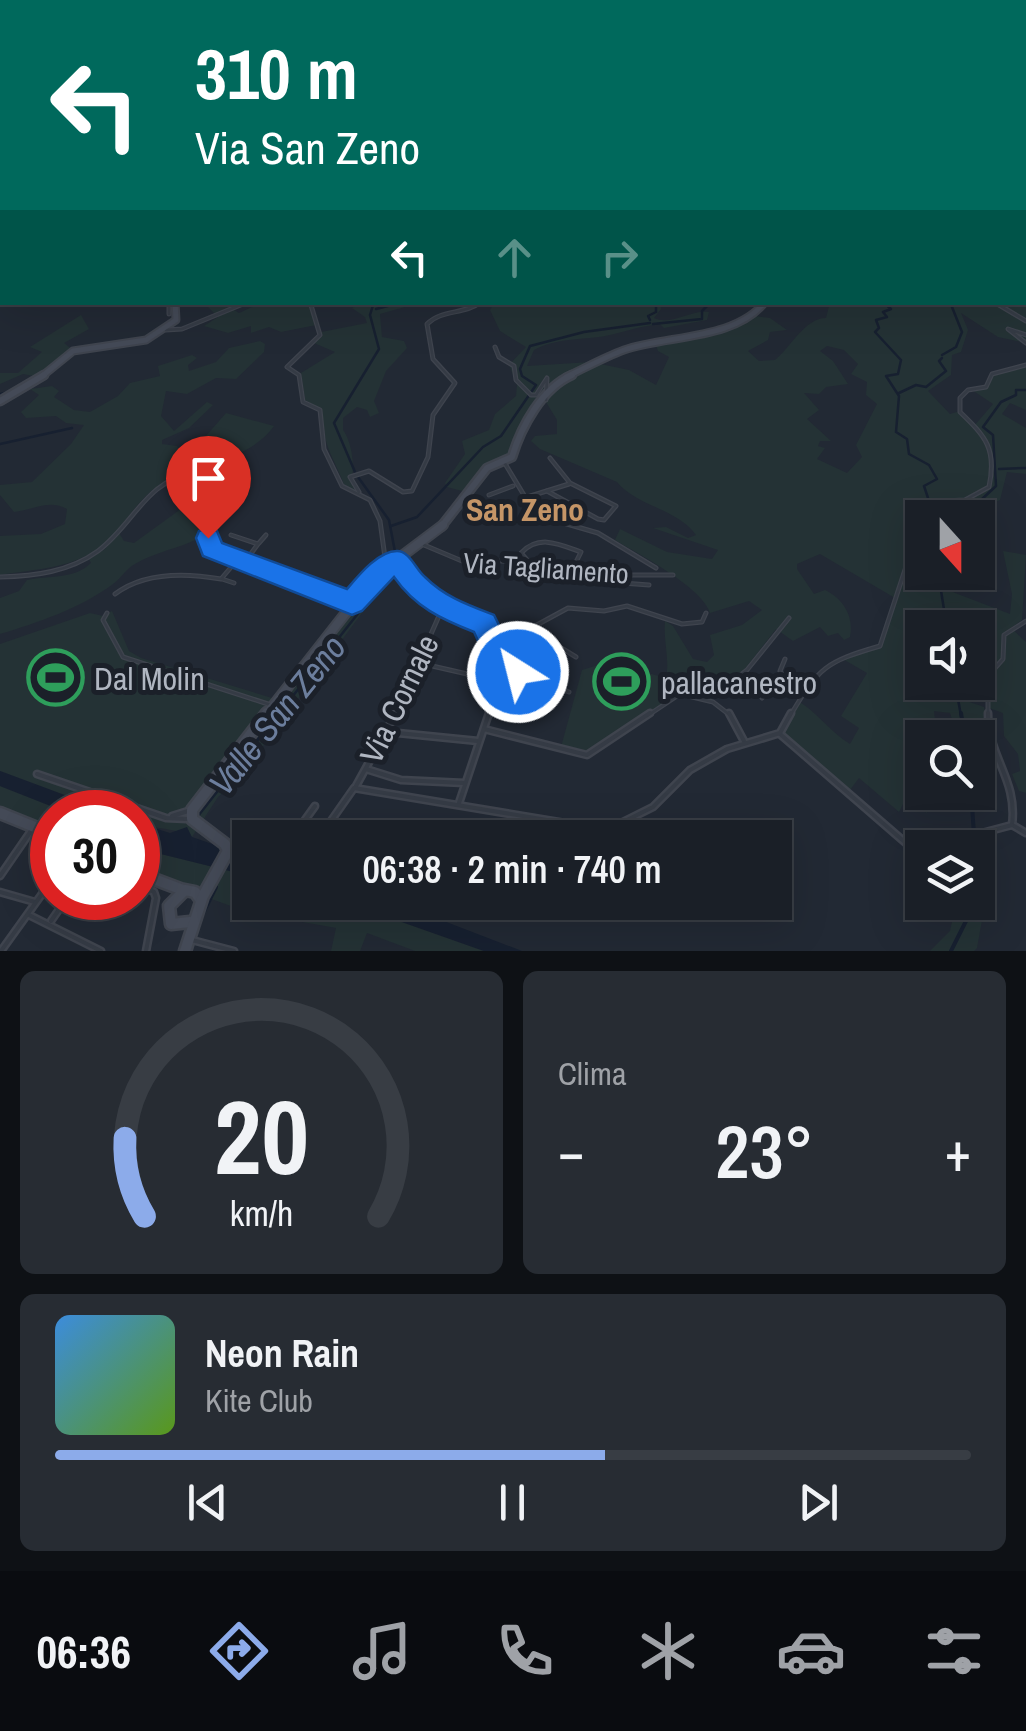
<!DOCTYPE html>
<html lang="it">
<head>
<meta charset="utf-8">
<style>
	:root { --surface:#1a1f27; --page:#272c33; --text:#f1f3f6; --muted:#9fa2a7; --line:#383d44; --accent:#8cabea }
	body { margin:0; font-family:"Archivo Narrow",sans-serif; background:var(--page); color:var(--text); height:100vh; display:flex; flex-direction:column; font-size:38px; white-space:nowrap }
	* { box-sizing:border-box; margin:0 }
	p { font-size:32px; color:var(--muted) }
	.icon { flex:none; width:55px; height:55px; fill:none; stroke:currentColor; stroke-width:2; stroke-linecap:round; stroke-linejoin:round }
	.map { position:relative; height:951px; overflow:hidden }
	.drawer { display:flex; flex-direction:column; gap:20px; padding:20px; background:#0e1115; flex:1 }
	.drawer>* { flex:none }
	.banner { position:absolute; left:0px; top:0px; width:1028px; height:305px; box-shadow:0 10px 40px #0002,0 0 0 2px var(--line); background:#00695c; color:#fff; overflow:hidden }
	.needle { width:65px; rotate:159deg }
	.controls { position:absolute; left:905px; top:500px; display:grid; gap:20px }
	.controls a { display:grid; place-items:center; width:90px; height:90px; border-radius:0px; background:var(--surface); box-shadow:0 10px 40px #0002,0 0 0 2px var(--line); font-size:50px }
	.speed { position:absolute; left:30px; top:790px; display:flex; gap:20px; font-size:50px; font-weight:700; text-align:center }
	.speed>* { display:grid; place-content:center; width:130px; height:130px; border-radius:50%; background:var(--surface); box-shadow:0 10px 40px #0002,0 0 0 2px var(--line); line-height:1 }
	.speed .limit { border:15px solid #d22; background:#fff; color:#111 }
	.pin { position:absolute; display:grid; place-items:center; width:85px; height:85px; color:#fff; margin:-102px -42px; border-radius:50% 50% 50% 0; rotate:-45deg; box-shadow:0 0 10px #0007 }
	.pin .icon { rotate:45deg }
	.me { position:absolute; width:110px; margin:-55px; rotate:324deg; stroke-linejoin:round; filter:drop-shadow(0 0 8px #0008) }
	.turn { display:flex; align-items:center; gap:35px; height:210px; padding:0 30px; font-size:45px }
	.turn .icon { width:130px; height:130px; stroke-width:2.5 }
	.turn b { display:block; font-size:70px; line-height:85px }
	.lanes { display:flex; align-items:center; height:95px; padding:0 30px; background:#0003; justify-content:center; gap:50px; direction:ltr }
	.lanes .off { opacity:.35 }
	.big { font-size:75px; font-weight:600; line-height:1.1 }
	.drawer .widget { flex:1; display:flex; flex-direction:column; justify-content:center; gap:15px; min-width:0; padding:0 35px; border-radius:15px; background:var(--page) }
	.drawer .dial { align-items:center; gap:0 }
	.dial svg { height:260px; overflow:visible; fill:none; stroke:var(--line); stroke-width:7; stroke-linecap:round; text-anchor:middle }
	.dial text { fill:var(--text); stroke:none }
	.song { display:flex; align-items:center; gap:30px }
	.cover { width:120px; height:120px; border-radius:15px; background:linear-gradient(135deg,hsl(210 70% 55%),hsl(90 70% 35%)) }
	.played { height:10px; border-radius:5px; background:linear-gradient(90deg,var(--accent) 60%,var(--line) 60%) }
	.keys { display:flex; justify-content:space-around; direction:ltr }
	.heat { display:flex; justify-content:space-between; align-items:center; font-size:55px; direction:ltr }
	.drawer .tiles { flex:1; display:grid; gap:20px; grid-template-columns:1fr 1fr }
	.widget:last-child { grid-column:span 2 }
	.trip { position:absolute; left:232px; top:820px; width:560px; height:100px; border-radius:0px; background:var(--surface); box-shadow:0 10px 40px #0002,0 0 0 2px var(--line); font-weight:600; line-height:100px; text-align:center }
	.dock { display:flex; height:160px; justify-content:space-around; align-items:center; background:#0a0c10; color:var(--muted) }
	.dock .icon { width:70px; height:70px }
	.dock .selected { color:var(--accent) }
	.dock b { font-size:45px; color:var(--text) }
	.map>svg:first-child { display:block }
	.green { fill:#243235; fill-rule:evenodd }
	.water { fill:#172030 }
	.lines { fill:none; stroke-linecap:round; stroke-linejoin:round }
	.stream-far1 { stroke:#172030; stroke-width:2.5 }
	.stream { stroke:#172030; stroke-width:4 }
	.street-far1-casing { stroke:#3f444e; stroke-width:5 }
	.street-casing { stroke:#3f444e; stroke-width:9 }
	.secondary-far3-casing { stroke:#3f444e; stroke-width:9 }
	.secondary-far2-casing { stroke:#3f444e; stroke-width:11 }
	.secondary-far1-casing { stroke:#3f444e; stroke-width:12 }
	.secondary-casing { stroke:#3f444e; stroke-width:15 }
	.street-far1 { stroke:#353b45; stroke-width:2.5 }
	.street { stroke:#353b45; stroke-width:4 }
	.secondary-far3 { stroke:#444a57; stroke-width:5 }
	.secondary-far2 { stroke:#444a57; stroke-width:6 }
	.secondary-far1 { stroke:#444a57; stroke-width:8 }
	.secondary { stroke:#444a57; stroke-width:10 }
	.route { fill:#1a73e8; stroke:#114b97; stroke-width:2.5 }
	.labels { text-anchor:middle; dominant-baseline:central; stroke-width:10; stroke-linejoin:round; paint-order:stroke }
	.street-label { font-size:28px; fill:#b0b6c1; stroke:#1b2029 }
	.quarter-label { font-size:32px; font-weight:bold; fill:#c59567; stroke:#1b2029 }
	.near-poi-label { font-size:32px; fill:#b0b6c1; stroke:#1b2029; text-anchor:start }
	.near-street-label { font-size:32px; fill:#b0b6c1; stroke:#1b2029 }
	.near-water-label { font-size:35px; font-style:italic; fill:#6c7e9d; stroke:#1b2029 }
</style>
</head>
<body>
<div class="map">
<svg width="1026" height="951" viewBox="0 0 1026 951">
	<rect width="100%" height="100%" fill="#222934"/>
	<g class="green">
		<path d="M 1026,268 L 1026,343 L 998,337 L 961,313 L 968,330 L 961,352 L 952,355 L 951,375 L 928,391 L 950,414 L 960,411 L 974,426 L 993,404 L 972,390 L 985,389 L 996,372 L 1026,365 L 1026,410 L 1010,403 L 1002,414 L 1026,428 L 1026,474 L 1007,472 L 1000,500 L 975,510 L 969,517 L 922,518 L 922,572 L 946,573 L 950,591 L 1010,614 L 1012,594 L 1003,551 L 1026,555 L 1022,620 L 1011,628 L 1026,642 L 1026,793 L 1019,791 L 1012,774 L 1020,771 L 1018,754 L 1004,736 L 1003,713 L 989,708 L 990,677 L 997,668 L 978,660 L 978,628 L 922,628 L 922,682 L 957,683 L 961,699 L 984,707 L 995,752 L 978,751 L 978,738 L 957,737 L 950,713 L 934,711 L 937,737 L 922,738 L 922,792 L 928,793 L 927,813 L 906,798 L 899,812 L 859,778 L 847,794 L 777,732 L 798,701 C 818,713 830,732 850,744 L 859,728 L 841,716 L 867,673 L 841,658 L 879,646 L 895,598 L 820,554 L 797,564 L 797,569 L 814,594 L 825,590 C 844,599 854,617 850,637 L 844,640 L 838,633 L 828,636 L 820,627 L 793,641 L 776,629 L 745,669 L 712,693 L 713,703 L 687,696 L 676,697 L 596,754 L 561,747 L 582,670 L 608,662 L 666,678 C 670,658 663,641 665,621 L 673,626 L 693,659 L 707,662 L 714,655 L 710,635 L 742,625 L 762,610 L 749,601 L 710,613 C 702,587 640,555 615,540 L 620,529 L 667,552 L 712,559 L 718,550 L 653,528 L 666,527 L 688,538 L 696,535 C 678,509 636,506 617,482 L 540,449 L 531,441 L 535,436 L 557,434 L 557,420 L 546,402 L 523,428 L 514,454 L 490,466 L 466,492 L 447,487 L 445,483 L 465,454 L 462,441 L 489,430 L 495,414 L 516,396 L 517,385 L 509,365 L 526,347 L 500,331 L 490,310 L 494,303 L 660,303 L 661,309 L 654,318 C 671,326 692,309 709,312 L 707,320 L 664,328 L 660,324 C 640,326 625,332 605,336 C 582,340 556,338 534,350 L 527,366 L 591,362 L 629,370 L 656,385 L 669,357 L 658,351 L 655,343 L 717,329 L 754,316 L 770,318 L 787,330 L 770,332 L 768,340 L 748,351 L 759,361 L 775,360 C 790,348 805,318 826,318 L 829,306 L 840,302 L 1025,302 ZM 827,346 L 844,350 L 858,364 L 851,374 L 867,382 L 866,395 L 877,404 L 856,445 L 862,457 L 847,473 L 817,459 L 825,448 L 818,446 L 820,441 L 831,441 L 807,419 L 819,410 L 804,393 L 819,394 L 826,387 L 848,384 L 833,361 L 820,351 Z"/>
		<polygon points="311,302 316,325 281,332 269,327 251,333 251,326 228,333 204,326 218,317 207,306 231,303 226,305 239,313 261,303"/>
		<path d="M 363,303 L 419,303 L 380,314 L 382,337 L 404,341 L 407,348 L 386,371 L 374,401 L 379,413 L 370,417 L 367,410 L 357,407 L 343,418 L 343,430 C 351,440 356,468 351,480 L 359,492 L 345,487 C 333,455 323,448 322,410 L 305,400 L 301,373 L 335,352 L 314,343 L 321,332 L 367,323 L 365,317 L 352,308 Z"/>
		<polygon points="81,315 89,329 64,343 74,351 32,383 34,376 23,374 0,384 0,373 18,373 42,352 30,347"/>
		<path d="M 260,341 L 265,344 L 264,352 L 236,379 L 216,378 L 187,394 L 166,391 L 161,416 L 174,431 L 207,402 L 213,405 L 189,428 L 162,440 L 162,444 L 177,446 L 181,453 L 199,444 L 226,413 L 274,426 C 247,463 200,460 161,484 C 132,502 119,539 90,554 C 62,569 30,570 0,575 L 0,536 L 41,534 L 65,524 L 67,509 C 49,499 33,510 14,512 L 0,495 L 0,485 L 32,482 L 71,444 L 84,425 L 66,423 L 56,416 L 26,418 L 21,412 L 39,395 L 30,389 L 52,386 L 59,391 L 54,397 L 74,410 L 90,412 L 118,396 L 130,383 L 160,376 L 158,366 L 192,355 L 197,358 L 188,365 L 189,371 L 216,362 L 229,348 Z"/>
		<path d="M 203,493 L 226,513 C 200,550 172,543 135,564 C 125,569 122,578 113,584 C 81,608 37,623 0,634 L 0,598 L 19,591 L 27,580 C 50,575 73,580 91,563 L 89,559 L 105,549 L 119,533 L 124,541 L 134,543 Z"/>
		<path d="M 397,561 L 401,567 L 376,594 L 240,777 L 218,797 L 192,837 C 183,829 153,829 138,823 L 138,812 L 110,812 L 0,771 L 0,644 L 90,613 L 103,616 L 112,611 L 129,651 L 141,658 L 272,698 L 374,577 Z"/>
		<polygon points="0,786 66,812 52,812 52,834 0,813"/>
		<polygon points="985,836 989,881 977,948 974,951 930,951 950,931 956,903 978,902 978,848 960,847 966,839"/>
		<polygon points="138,844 161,854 250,876 250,902 348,903 484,951 415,951 367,933 360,951 331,951 336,928 247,912 138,872"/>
	</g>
	<g class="water">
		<polygon points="0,771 110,812 66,812 0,786"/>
		<polygon points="138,823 170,833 187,827 192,837 250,857 250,876 161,854 138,844"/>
		<polygon points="348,903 397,903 522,951 484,951"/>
	</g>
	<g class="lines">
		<g class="stream-far1">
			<polyline points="883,302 891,309 883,312 887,317 876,320 879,328 875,332 901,360 898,374 886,376 899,396 896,432 907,439 909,454 929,465 937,479 924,486 928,498"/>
			<polyline points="376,309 403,302"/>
			<polyline points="650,320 648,316 656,312 656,302"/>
			<polyline points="653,324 702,319 702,311 711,302"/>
			<polyline points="942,355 956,347 962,332 952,307"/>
			<polyline points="899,393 916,385 926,387 946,371 939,361 942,358"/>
			<polyline points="0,394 9,392"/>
			<polyline points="0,444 72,428"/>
			<polyline points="999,469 1026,468"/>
			<polyline points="355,472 334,423 379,349 370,315 374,302"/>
			<polyline points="358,477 389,520 396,557"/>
			<polyline points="931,504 927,511 931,518"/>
			<polyline points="962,518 964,507 981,500 996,486 993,435 983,427 1001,402 1016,395 1016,390 1026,390"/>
			<polyline points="391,526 417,517 483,447 501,436 536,385 522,376 520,369 530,346 584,332 650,323"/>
			<polyline points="938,572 947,628"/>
			<polyline points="955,682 961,716"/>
			<polyline points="277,716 394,568"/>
		</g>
		<g class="stream">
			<polyline points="961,713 965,738"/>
			<polyline points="971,792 975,848"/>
			<polyline points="197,816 278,713"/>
			<polyline points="200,919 216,887"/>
			<polyline points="951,951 966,921 970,902"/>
		</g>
		<defs>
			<g id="street-far1">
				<polyline points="169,302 169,314"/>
				<polyline points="310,302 320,335 287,367 299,375 303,402 320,410 324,449 342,486 370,500 380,521 386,565"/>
				<polyline points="994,302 1026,321"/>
				<polyline points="166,330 182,329 243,304"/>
				<polyline points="1026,335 1008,329 1026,343"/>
				<polyline points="495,347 499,357 514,366 516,380 531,395 536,395 547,378 546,400"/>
				<polyline points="504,462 536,515 598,533 656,568"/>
				<polyline points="547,491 598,519 604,520 616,506 570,483 550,458"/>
				<path d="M 359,492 L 350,477 L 369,471 L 403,492 L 412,491 L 428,457 L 433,415 L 455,383 L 433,359 L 427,324 C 442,309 464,315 481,302"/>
				<polyline points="489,495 513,486"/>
				<polyline points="524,498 569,484"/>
				<polyline points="231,535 258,544 247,559"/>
				<polyline points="259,543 266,535"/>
				<polyline points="424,545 462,561 528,561 595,575 673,575"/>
				<path d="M 527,560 L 521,553 C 539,534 559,544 581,552 L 572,570"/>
				<polyline points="397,561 435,600 484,623 504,667 488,716"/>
				<polyline points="549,566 583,580 649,585"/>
				<path d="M 0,577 C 35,576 69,572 98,551 C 134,524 146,480 194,473 L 206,492 L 225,507 L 224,517 L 206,541 L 208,547 L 351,602"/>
				<polyline points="222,579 234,583"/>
				<path d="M 115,594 C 144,572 187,573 221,579 L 238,559"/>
				<polyline points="107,613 103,620 123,657 271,705"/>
				<polyline points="487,627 522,633 568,608 604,611 627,606 682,624 702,622 706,613"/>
				<polyline points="419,663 498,681"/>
				<polyline points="780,671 785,659"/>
				<polyline points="720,691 747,670 789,618"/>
				<polyline points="569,692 504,667 522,633 550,641 576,657"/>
				<polyline points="762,698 781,673 804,690"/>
				<polyline points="395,716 442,609"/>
				<polyline points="647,716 680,694 713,702 731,716"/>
				<path d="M 790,716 C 819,667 825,662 880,646 L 920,524 L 922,502 L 965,500 L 989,487 C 997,449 986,437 960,412 L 960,398 L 968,390 L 986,387 L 992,374 L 1026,365"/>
				<polyline points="988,716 988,676 1003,659 1004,635 1026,621"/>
			</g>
			<g id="street">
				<polyline points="729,713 744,741"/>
				<path d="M 988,713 C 988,758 1018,779 1012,825"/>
				<polyline points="484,729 587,755 650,713"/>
				<polyline points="388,732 478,741"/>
				<polyline points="780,734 922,857"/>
				<polyline points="366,769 401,780 464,783"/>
				<polyline points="37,774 166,818 187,819"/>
				<polyline points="356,786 396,713"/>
				<polyline points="459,803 489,713"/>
				<polyline points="172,816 188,811"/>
				<polyline points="1014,826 1026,833"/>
				<polyline points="328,827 370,838"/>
				<polyline points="292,838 315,806"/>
				<polyline points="319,838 354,788 607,830 653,807 690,770 727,749 780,733 791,713"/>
				<polyline points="232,848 250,851"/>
				<polyline points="959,848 963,838 1012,825"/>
				<polyline points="0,876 33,828"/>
				<polyline points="138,883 154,892 156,898 146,951"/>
				<polyline points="0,892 35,902"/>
				<polyline points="29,915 101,951"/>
				<polyline points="51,921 67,898"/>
				<polyline points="192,940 234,951"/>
				<polyline points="1,951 52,880"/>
			</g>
			<g id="secondary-far3">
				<polyline points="41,377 73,351 146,340 176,320 175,302"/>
				<path d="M 566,377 C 585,368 605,357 624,350 C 668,335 735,340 765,302"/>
			</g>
			<g id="secondary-far2">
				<polyline points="0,401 44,375"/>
				<path d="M 441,527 L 487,468 L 512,457 C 521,427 542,388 572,375"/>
			</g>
			<polyline id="secondary-far1" points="265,716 374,577 443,525"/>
			<g id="secondary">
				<polyline points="0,813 52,834"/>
				<polyline points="138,873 183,890"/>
				<polyline points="190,922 171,924 169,906 185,890 195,892 200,899"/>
				<polyline points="185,951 203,896 228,851 225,844 192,819 192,810 267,713"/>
			</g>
		</defs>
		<use href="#street-far1" class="street-far1-casing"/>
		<use href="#street" class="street-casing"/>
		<use href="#secondary-far3" class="secondary-far3-casing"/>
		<use href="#secondary-far2" class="secondary-far2-casing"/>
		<use href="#secondary-far1" class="secondary-far1-casing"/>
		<use href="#secondary" class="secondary-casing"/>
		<use href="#street-far1" class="street-far1"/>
		<use href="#street" class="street"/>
		<use href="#secondary-far3" class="secondary-far3"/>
		<use href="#secondary-far2" class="secondary-far2"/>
		<use href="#secondary-far1" class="secondary-far1"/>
		<use href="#secondary" class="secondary"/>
	</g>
	<linearGradient id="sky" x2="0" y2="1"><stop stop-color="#13171d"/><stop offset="0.55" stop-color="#3e495c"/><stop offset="1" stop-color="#3e495c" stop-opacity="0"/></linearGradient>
	<rect width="1026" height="294" fill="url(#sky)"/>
	<path class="route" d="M 208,528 L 217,531 L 222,543 L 347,589 C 358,576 378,551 397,551 C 410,551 416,570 425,577 C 445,597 468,605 494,615 L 515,657 L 528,662 L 533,672 L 528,681 L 518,685 L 494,676 L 474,632 C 441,619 415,607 394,577 L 362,611 L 352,615 L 203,556 L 196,538 L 199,531 Z"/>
	<defs>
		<symbol id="stadium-ring" viewBox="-11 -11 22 22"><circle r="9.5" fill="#1b2029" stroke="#2e9e5b" stroke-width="1.5"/><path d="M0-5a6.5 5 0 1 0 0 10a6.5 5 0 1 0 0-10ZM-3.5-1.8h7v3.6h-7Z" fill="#2e9e5b"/></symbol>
	</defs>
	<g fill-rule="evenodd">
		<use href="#stadium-ring" x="24" y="646" width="63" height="63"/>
		<use href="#stadium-ring" x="590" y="650" width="63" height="63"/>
	</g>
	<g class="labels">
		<g class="street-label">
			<text transform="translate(546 568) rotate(4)">Via Tagliamento</text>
		</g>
		<g class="quarter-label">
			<text x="525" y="509">San Zeno</text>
		</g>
		<g class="near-poi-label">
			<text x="94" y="678">Dal Molin</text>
			<text x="661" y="682">pallacanestro</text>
		</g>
		<g class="near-street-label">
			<text transform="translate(399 699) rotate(-64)">Via Cornale</text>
		</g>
		<g class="near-water-label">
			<text transform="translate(277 715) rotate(-51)">Valle San Zeno</text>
		</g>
	</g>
</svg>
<div class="controls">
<a><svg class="needle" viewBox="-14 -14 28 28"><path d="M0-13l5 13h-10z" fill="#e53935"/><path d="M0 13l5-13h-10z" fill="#9fa2a7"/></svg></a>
<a><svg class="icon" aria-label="sound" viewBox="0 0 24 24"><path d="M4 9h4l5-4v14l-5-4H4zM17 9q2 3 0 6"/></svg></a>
<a><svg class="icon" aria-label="search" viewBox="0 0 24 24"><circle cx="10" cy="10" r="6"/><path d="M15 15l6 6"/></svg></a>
<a><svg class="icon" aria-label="layers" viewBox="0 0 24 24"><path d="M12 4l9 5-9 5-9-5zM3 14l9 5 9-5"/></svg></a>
</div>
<div class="speed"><div class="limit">30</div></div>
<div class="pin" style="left:208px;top:538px;background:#d93025"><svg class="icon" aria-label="arrive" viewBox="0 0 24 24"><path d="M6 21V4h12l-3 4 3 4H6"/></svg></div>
<svg class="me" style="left:518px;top:672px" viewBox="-20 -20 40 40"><circle r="17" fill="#1a73e8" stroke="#fff" stroke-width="3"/><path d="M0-11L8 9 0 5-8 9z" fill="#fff"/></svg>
<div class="trip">06:38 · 2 min · 740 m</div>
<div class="banner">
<div class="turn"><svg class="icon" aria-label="left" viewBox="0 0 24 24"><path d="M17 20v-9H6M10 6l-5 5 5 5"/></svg><div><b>310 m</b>Via San Zeno</div></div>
<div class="lanes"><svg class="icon" aria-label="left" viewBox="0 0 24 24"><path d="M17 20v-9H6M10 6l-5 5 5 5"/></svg><svg class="icon off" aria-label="ahead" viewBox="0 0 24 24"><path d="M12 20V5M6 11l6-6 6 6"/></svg><svg class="icon off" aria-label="right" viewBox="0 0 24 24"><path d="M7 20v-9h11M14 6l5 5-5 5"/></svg></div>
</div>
</div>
<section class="drawer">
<div class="tiles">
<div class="widget dial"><svg viewBox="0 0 100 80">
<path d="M14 69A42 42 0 1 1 86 69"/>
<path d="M14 69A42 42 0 0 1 8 45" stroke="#8cabea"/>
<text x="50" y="56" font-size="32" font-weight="700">20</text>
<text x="50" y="72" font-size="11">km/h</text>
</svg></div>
<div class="widget"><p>Clima</p>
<div class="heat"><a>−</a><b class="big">23°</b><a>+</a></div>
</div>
<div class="widget">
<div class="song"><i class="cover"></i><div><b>Neon Rain</b><p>Kite Club</p></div></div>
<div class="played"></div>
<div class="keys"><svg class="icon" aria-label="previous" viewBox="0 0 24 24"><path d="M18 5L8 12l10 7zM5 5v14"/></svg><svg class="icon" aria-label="pause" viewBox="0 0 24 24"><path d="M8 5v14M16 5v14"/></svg><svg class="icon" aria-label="next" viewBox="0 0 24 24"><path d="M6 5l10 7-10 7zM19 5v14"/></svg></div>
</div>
</div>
</section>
<nav class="dock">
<b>06:36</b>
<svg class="icon selected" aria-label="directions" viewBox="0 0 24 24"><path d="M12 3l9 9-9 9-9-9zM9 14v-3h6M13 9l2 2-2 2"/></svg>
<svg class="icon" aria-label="music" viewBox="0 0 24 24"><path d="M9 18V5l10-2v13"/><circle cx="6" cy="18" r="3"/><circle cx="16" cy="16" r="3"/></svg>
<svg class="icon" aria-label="phone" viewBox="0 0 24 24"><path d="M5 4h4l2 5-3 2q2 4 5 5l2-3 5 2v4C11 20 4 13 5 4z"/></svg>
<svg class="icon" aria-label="climate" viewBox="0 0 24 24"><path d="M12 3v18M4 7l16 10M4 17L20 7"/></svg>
<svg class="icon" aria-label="car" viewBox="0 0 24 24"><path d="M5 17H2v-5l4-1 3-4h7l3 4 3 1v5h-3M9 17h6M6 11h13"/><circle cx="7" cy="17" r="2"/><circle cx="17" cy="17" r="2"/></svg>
<svg class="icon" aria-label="filters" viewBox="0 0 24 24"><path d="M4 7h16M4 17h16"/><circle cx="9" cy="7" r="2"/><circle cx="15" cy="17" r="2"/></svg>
</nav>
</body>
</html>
